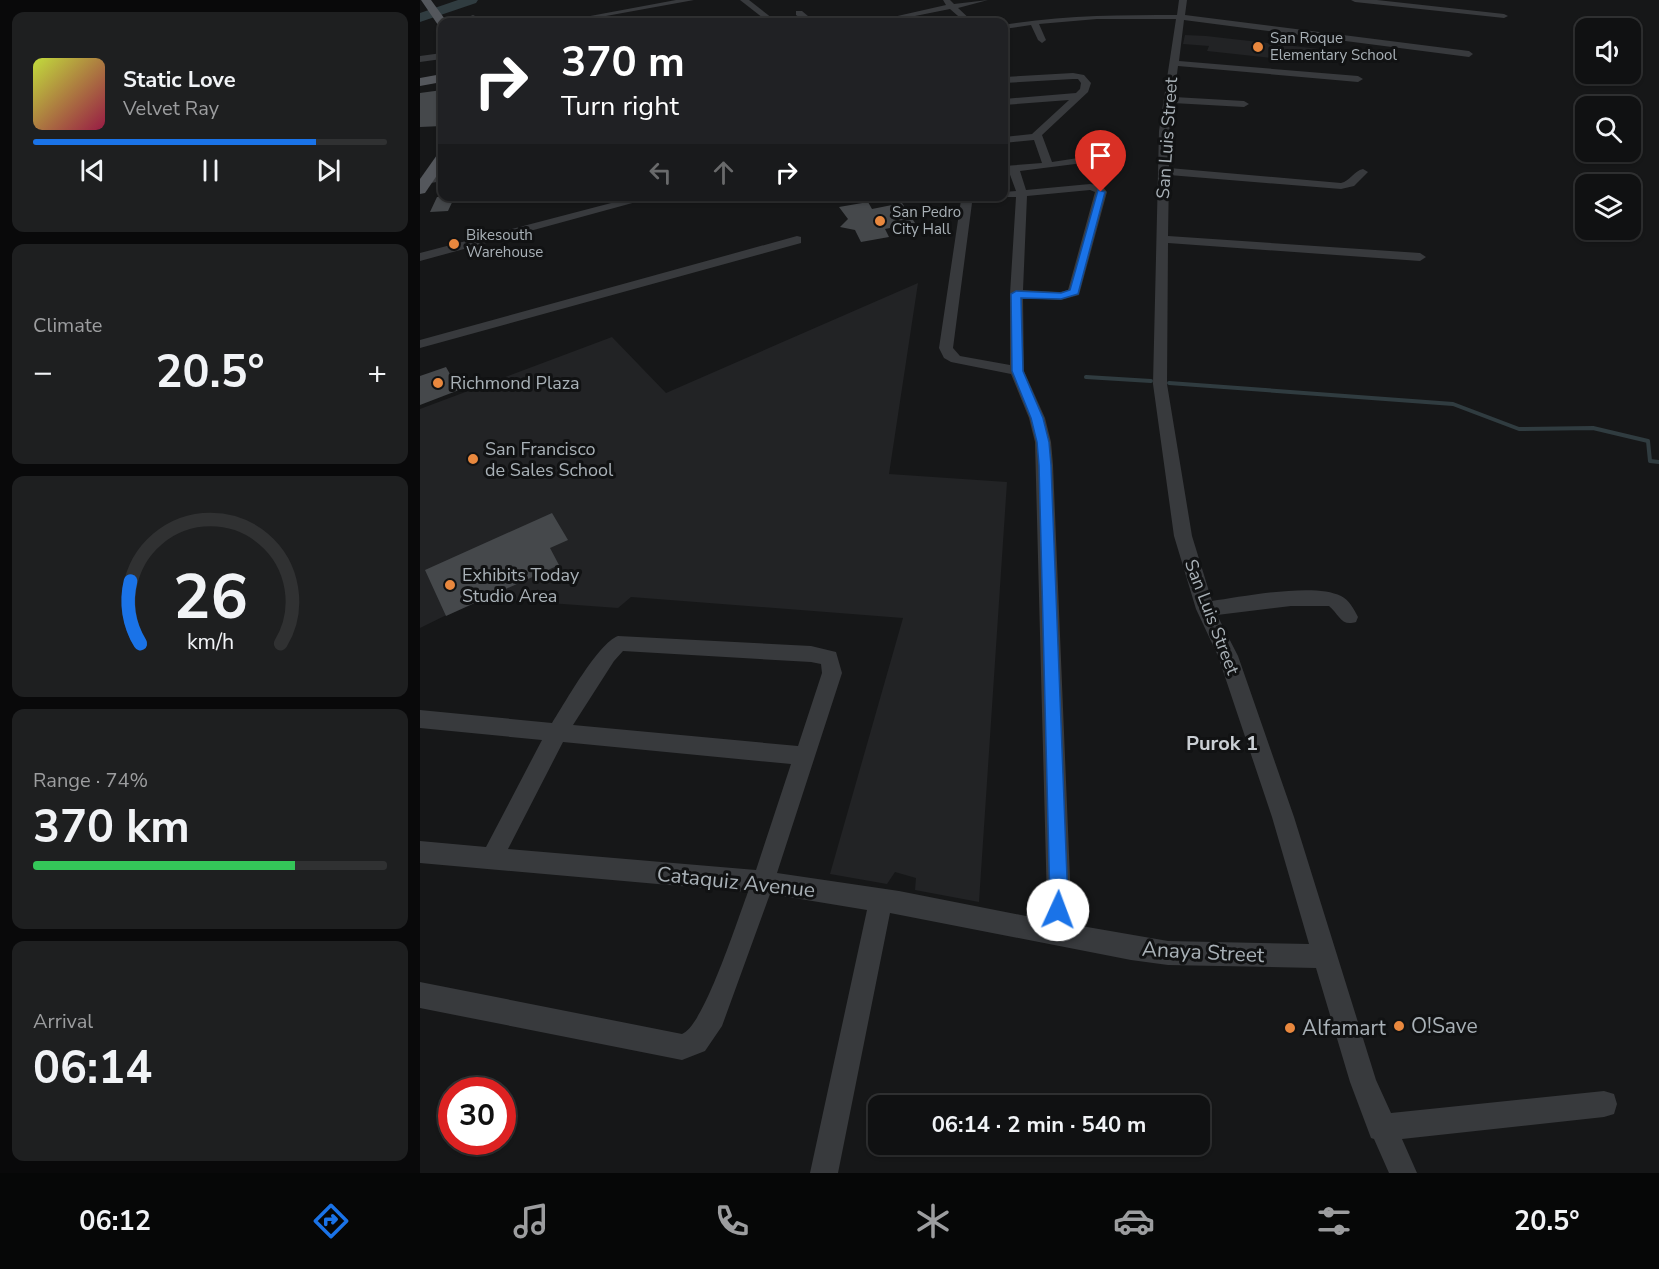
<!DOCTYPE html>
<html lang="en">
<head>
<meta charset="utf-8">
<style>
	:root { --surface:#101112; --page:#1e1f20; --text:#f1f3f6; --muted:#9c9d9f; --line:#303132; --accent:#1a73e8 }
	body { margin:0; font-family:"Nunito Sans",sans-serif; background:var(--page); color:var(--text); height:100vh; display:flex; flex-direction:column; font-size:22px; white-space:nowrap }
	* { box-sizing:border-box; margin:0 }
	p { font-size:20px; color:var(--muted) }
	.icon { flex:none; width:33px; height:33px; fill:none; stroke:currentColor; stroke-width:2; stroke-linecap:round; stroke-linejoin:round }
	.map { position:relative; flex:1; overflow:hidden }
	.sheet { display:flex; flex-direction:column; gap:12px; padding:12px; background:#09090a; width:420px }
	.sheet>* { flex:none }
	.banner { position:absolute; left:18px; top:18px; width:570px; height:183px; border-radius:12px; box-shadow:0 2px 4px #0004,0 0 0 2px var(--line); background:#202124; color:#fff; overflow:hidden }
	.buttons { position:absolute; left:1155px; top:18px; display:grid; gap:12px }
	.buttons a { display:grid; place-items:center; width:66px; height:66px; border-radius:12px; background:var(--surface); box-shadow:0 2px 4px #0004,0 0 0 2px var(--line); font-size:30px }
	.speed { position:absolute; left:18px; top:1077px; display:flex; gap:12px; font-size:30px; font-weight:700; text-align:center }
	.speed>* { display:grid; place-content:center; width:78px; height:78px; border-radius:50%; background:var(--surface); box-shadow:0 2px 4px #0004,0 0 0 2px var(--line); line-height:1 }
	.speed .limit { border:9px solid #d22; background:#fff; color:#111 }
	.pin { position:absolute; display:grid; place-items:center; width:51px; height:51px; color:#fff; margin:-62px -26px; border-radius:50% 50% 50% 0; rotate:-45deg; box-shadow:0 0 6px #0007 }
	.pin .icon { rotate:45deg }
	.me { position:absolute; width:66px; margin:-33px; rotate:2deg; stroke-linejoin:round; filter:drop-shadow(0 0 4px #0008) }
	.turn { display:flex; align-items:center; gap:21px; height:126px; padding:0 24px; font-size:27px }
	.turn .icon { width:78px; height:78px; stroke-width:2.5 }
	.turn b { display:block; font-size:42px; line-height:51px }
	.lanes { display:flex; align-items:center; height:57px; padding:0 24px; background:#0003; justify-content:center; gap:30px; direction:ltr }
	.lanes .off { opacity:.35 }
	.big { font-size:45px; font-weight:700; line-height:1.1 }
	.sheet .widget { flex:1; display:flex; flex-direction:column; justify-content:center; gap:9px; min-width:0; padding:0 21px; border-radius:12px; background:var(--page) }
	.sheet .dial { align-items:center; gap:0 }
	.dial svg { height:156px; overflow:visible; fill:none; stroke:var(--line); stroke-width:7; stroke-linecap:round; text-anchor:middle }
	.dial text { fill:var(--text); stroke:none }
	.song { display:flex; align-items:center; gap:18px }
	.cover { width:72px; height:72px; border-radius:9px; background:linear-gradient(135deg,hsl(70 70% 55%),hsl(340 70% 35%)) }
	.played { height:6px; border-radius:3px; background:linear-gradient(90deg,var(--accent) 80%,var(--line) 80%) }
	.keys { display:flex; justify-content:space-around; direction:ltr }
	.heat { display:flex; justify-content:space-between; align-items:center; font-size:33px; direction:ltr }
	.charge { height:9px; border-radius:4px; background:linear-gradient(90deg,#34c759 74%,var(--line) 0) }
	.trip { position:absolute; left:448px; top:1095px; width:342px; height:60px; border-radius:12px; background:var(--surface); box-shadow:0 2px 4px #0004,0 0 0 2px var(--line); font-weight:700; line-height:60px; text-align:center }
	.tabs { display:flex; height:96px; justify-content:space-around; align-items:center; background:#060707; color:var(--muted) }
	.tabs .icon { width:42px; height:42px }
	.tabs .active { color:var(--accent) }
	.tabs b { font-size:27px; color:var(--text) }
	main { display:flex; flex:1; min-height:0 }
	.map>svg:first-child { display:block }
	.built { fill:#222325 }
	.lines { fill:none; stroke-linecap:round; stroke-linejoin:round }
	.stream { stroke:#303c40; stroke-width:4 }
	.river { fill:#303c40; fill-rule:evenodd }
	.building { fill:#45484b }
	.minor { fill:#383a3d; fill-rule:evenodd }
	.major { fill:#54575c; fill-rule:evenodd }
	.route { fill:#1a73e8; stroke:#114b97; stroke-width:1.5 }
	.poi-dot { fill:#e9883e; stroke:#111213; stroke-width:2 }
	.labels { text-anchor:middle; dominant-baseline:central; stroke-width:6; stroke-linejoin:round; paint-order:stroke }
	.far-poi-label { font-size:15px; fill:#a9b1b7; stroke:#111213; text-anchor:start }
	.street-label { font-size:18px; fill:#a9b1b7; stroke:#111213 }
	.poi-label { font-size:18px; fill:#a9b1b7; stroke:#111213; text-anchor:start }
	.neighbourhood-label { font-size:20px; font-weight:bold; fill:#cacfd4; stroke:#111213 }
	.near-street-label { font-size:21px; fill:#a9b1b7; stroke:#111213 }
	.near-poi-label { font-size:21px; fill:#a9b1b7; stroke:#111213; text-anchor:start }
</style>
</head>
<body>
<main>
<section class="sheet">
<div class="widget">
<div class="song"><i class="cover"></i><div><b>Static Love</b><p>Velvet Ray</p></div></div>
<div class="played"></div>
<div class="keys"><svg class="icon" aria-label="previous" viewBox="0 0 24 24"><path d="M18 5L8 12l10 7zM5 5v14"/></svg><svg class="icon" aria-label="pause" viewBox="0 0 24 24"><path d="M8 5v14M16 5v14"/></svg><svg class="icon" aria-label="next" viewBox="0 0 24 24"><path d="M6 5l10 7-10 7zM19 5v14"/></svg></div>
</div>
<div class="widget"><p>Climate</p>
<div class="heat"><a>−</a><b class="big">20.5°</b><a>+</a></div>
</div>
<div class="widget dial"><svg viewBox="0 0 100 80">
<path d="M14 69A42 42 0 1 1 86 69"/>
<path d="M14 69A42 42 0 0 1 9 37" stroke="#1a73e8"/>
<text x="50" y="56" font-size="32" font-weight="700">26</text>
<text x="50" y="72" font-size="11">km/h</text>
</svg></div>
<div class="widget"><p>Range · 74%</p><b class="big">370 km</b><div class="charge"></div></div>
<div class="widget"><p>Arrival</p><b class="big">06:14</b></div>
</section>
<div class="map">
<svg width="1239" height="1173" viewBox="0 0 1239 1173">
	<rect width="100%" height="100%" fill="#161718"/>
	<g class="built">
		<polygon points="765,35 786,36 899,49 889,62 787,51 789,46 763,44"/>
		<polygon points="498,283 469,474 587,482 559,902 495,890 496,878 475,872 467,884 410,874 483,618 211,597 198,608 61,598 0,628 0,409 192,337 246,393"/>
	</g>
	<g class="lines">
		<g class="stream">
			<polyline points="666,377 731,381"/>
			<polyline points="749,383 1033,404 1099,429 1173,428 1228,441 1230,461 1239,462"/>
		</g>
		<polygon class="river" points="38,0 58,0 56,3 0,22 0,13"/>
	</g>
	<g class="building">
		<polygon points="22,90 22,126 0,127 0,93"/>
		<polygon points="24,196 35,196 28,211 10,212 17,197"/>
		<polygon points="448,202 452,209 482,203 495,223 465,229 469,237 441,242 435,230 420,227 428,219 419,207"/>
		<polygon points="26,367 39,390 0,405 0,376"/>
		<polygon points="132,513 148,540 130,548 139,565 26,616 5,570"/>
	</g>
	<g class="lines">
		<g class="minor">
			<polygon points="256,0 274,0 153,22 138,22"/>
			<polygon points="320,0 329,0 357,22 348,22"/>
			<polygon points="523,0 530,0 534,4 568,0 538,8 553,22 545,22 530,9 465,22 451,22 526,5"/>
			<path d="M 759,0 L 767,0 L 765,15 L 1049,51 L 1053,54 L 1049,57 L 764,20 L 759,61 L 938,76 L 943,79 L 938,82 L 758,66 L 754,97 L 824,101 L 829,104 L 824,107 L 753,103 L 749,131 L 749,168 L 921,183 C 930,181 934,171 943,169 L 948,172 L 934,186 L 921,189 L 749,175 L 748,236 L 1000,253 L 1006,257 L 1000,261 L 748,243 L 747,384 L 772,536 L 792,601 C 822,597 894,582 921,596 C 929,600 934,609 938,617 L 936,622 C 921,627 919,614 909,606 L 871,606 L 797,615 L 818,656 L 874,817 L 956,1080 L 971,1113 L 1184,1091 L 1194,1094 L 1197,1104 L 1194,1114 L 1184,1117 L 982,1139 L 997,1173 L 969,1173 L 954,1139 L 951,1138 L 930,1082 L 896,968 L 748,965 L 711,960 L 470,913 L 418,1173 L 390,1173 L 447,910 L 350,894 L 302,1026 L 285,1051 L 262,1060 L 0,1008 L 0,982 L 262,1034 C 284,1026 318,918 328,892 L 0,863 L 0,841 L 66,847 L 122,740 L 0,728 L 0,710 L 132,723 C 145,703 178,643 198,636 L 391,646 L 416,652 L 422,673 L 357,873 L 479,891 L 621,919 L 627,903 L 615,442 L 609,418 L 591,374 L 531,362 L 524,358 L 519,348 L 541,200 L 548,196 L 584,196 L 584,192 L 596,191 L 589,172 L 584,172 L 584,166 L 622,163 L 614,140 L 584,143 L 584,137 L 612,134 L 649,100 L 584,105 L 584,99 L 656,93 L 660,89 L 661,83 L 658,79 L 653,79 L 584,83 L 584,77 L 653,73 L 664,75 L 671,83 L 668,92 L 622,135 L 632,162 L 671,156 L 676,159 L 671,162 L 600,171 L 606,190 L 670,184 L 682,186 L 687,192 L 659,295 L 641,300 L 603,298 L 604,371 L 625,418 L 631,442 L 633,465 L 651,903 L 644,923 L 748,941 L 889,944 L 852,817 L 798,656 L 776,609 L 754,536 L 733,384 L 739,131 L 756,19 L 677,19 L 619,24 L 626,40 L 622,43 L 618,40 L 611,25 L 584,29 L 584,25 C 641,15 699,15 757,15 ZM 670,190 L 675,192 L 648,290 L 640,292 L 603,290 L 607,196 ZM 580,197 L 596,197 L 590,294 L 590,365 L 540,356 L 533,348 L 552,203 ZM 203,651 L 391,662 L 401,664 L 402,673 L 378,746 L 153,725 L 194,661 ZM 143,742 L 371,764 L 336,870 L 88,849 Z"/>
			<polygon points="931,0 957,0 1084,14 1088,16 1084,18 935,2"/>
			<polygon points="376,11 382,11 395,22 386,22 376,15"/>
			<path d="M 53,15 L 57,17 C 51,22 43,23 36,22 Z"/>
			<polygon points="22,53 22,59 0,62 0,56"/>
			<polygon points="22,175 22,181 0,185 0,179"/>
			<polygon points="218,196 238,196 0,261 0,253"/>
			<polygon points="377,236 381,237 381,243 0,348 0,340"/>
		</g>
		<g class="major">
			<polygon points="1,0 11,0 27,22 22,22 22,26 18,25"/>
			<polygon points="22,74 22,82 0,86 0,78"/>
			<polygon points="22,154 22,168 5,193 0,194 0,179 17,155"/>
		</g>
	</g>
	<polygon class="route" points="678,190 685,192 658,294 641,299 601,298 603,371 623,418 629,442 631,465 648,903 644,917 638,919 631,917 629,910 630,903 619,465 617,442 611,418 592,371 591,294 596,291 641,293 650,290"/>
	<g class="poi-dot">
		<circle cx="838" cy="47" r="6"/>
		<circle cx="460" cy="221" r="6"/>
		<circle cx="34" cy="244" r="6"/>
		<circle cx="18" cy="383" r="6"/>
		<circle cx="53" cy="459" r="6"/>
		<circle cx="30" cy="585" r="6"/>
		<circle cx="979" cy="1026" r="6"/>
		<circle cx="870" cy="1028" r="6"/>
	</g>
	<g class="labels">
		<g class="far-poi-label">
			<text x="850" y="38">San Roque<tspan x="850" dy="17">Elementary School</tspan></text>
			<text x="472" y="212">San Pedro<tspan x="472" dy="17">City Hall</tspan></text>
			<text x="46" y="235">Bikesouth<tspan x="46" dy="17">Warehouse</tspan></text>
		</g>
		<g class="street-label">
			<text transform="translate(747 138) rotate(-86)">San Luis Street</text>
			<text transform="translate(792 617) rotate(69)">San Luis Street</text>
		</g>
		<g class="poi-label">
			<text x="30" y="383">Richmond Plaza</text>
			<text x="65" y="449">San Francisco<tspan x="65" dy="21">de Sales School</tspan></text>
			<text x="42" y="575">Exhibits Today<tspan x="42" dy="21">Studio Area</tspan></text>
		</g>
		<g class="neighbourhood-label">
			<text x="802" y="743">Purok 1</text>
		</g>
		<g class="near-street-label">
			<text transform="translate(316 882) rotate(6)">Cataquiz Avenue</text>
			<text transform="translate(783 952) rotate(3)">Anaya Street</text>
		</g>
		<g class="near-poi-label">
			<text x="991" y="1026">O!Save</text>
			<text x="882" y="1028">Alfamart</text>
		</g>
	</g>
</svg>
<div class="buttons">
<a><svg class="icon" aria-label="sound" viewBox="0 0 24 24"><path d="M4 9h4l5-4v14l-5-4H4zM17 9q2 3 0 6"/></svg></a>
<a><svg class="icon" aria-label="search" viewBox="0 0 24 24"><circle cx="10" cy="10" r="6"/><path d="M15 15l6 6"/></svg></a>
<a><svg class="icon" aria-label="layers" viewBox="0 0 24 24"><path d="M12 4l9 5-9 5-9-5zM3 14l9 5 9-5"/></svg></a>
</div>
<div class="speed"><div class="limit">30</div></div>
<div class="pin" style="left:681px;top:192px;background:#d93025"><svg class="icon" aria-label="arrive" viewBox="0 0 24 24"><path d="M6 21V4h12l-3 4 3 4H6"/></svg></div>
<svg class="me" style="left:638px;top:910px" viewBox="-20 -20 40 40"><circle r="19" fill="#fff"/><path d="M0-13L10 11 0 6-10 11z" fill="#1a73e8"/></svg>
<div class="trip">06:14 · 2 min · 540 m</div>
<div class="banner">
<div class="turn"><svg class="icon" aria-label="right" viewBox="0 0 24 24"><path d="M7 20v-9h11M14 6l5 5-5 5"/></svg><div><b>370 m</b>Turn right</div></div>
<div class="lanes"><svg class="icon off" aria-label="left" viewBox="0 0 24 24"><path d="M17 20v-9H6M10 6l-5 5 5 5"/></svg><svg class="icon off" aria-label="ahead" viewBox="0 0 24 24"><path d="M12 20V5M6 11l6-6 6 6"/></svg><svg class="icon" aria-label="right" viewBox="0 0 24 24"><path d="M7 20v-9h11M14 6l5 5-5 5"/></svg></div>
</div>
</div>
</main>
<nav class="tabs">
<b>06:12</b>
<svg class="icon active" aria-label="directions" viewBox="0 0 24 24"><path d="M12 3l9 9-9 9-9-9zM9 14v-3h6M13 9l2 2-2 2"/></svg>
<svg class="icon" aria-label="music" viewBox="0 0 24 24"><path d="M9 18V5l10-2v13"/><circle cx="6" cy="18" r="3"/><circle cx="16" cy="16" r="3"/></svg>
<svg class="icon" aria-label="phone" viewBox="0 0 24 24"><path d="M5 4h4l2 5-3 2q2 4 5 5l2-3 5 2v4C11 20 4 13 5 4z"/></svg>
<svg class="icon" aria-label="climate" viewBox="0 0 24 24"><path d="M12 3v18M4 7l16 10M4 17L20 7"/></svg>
<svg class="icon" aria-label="car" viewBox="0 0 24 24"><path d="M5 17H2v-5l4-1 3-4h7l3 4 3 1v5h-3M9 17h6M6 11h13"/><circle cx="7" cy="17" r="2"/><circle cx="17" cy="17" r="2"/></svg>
<svg class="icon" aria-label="filters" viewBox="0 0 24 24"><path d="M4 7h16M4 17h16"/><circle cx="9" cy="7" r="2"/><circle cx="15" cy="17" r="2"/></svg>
<b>20.5°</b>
</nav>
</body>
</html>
